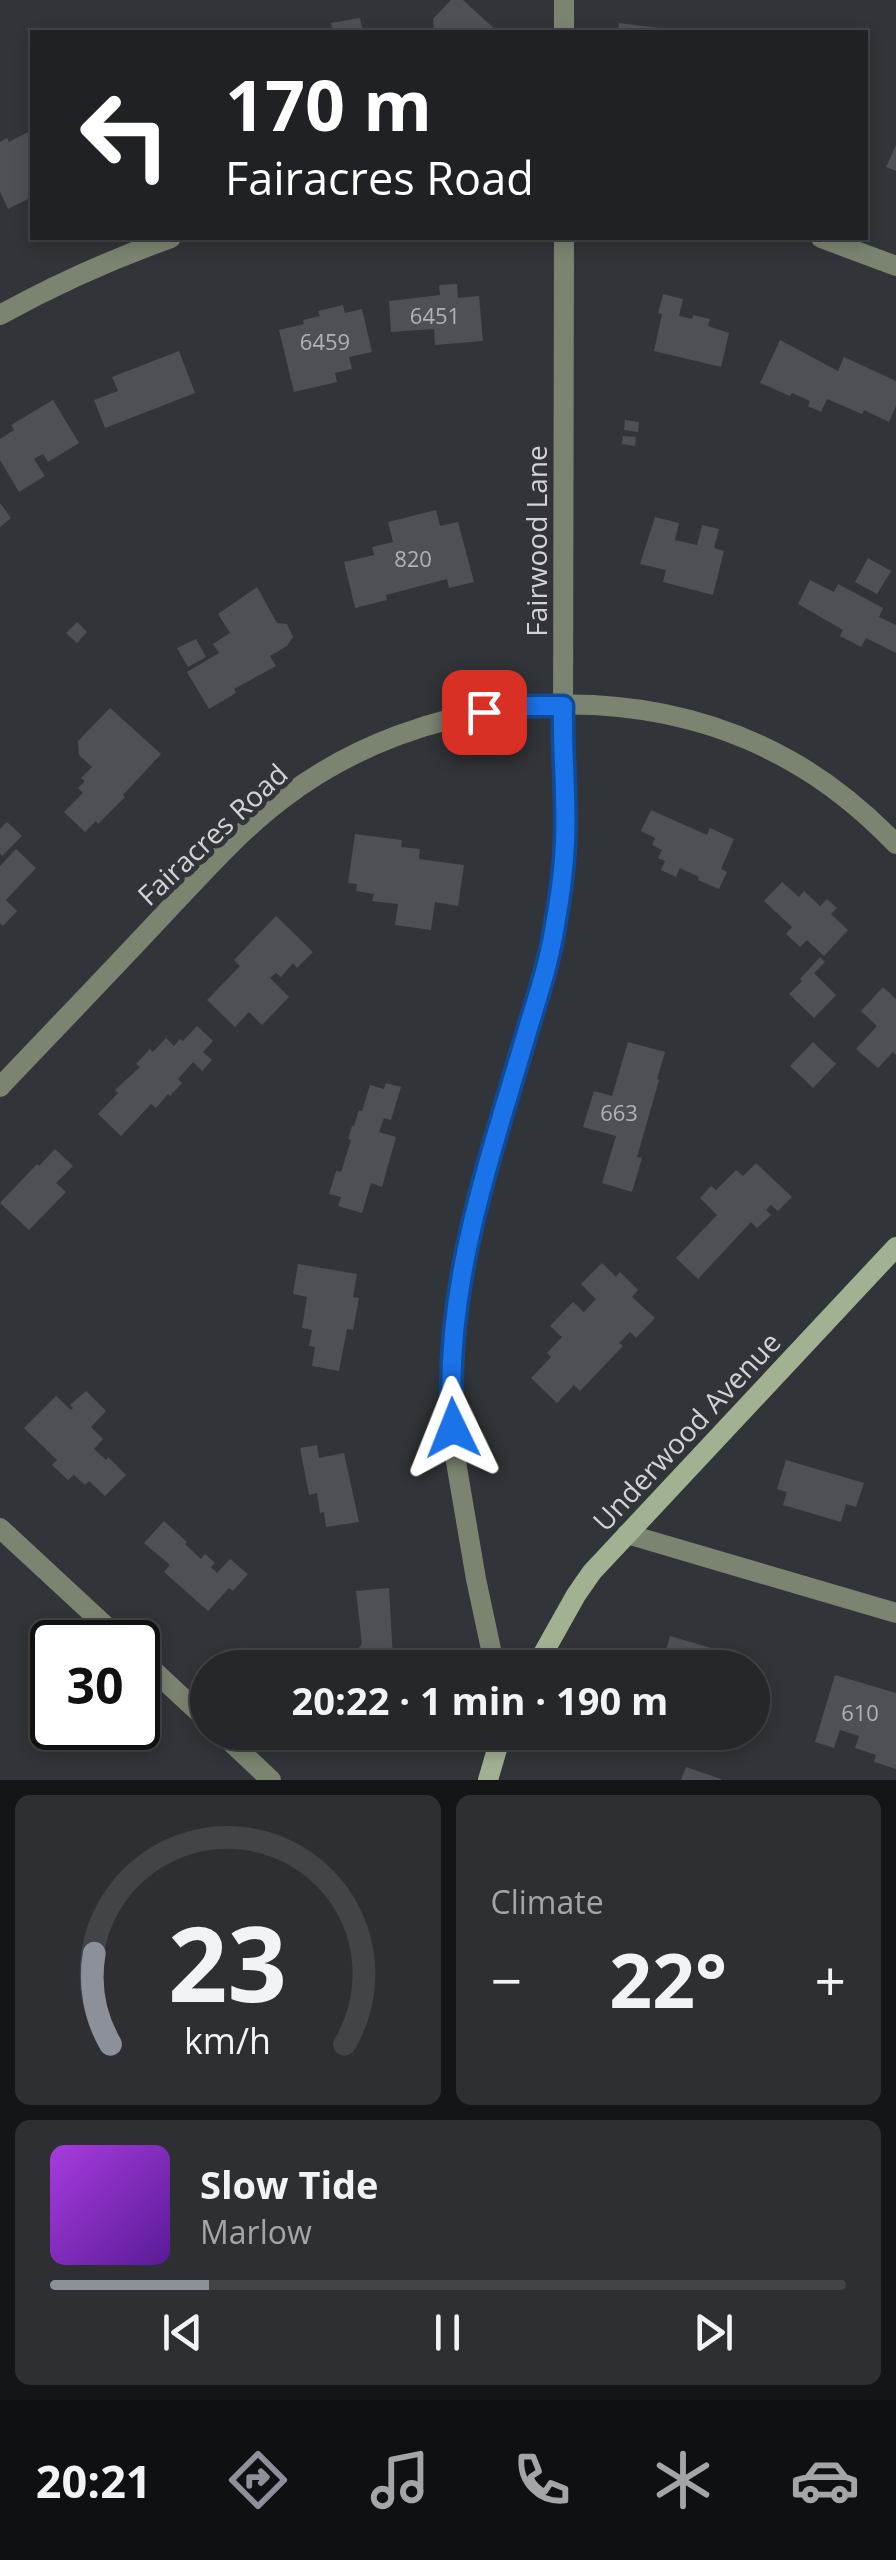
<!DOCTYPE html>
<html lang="en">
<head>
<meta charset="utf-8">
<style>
	:root { --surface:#25272a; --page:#2d2f32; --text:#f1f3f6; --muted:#a3a5a8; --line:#424447; --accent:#8c9099 }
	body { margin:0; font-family:"Open Sans",sans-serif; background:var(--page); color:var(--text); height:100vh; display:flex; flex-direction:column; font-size:38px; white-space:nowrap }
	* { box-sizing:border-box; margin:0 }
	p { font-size:32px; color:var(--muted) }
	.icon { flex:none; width:55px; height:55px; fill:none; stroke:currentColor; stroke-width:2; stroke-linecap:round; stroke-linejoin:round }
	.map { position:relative; height:1780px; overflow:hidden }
	.details { display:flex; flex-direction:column; gap:15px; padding:15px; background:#141517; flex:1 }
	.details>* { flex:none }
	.guide { position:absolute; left:30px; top:30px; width:838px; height:210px; border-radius:0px; box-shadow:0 5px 15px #0003,0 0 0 2px var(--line); background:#202124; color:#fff; overflow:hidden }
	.speed { position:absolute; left:30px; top:1620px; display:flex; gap:20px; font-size:50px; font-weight:700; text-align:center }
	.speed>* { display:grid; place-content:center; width:130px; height:130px; border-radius:50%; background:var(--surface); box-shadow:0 5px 15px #0003,0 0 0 2px var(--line); line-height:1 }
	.speed .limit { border:5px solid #111; border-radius:15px; background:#fff; color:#111 }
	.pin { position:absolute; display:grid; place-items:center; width:85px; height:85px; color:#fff; margin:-42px; border-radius:20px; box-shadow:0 5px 15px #0006 }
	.me { position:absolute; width:110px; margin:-55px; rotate:358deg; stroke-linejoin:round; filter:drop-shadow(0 0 8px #0008) }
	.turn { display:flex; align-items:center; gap:35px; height:210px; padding:0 30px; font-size:45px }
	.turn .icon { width:130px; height:130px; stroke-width:2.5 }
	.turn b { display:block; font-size:70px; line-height:85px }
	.big { font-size:75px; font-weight:700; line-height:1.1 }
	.details .tile { flex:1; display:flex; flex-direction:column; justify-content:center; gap:15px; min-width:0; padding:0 35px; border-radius:15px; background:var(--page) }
	.details .dial { align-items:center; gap:0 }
	.dial svg { height:260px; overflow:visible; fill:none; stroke:var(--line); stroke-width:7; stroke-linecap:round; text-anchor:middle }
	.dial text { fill:var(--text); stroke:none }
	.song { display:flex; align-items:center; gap:30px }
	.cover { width:120px; height:120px; border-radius:15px; background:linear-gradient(135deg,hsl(280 70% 55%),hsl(270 70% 35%)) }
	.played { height:10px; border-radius:5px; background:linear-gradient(90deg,var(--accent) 20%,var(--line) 20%) }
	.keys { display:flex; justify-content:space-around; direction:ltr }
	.heat { display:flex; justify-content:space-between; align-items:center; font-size:55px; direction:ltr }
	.details .tiles { flex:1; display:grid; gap:15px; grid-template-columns:1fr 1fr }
	.tile:last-child { grid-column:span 2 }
	.trip { position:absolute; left:190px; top:1650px; width:580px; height:100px; border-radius:50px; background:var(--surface); box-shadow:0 5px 15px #0003,0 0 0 2px var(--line); font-weight:700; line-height:100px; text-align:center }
	.tab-bar { display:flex; height:160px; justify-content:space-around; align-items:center; background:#0f1011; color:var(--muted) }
	.tab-bar .icon { width:70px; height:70px }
	.tab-bar .current { color:var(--accent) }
	.tab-bar b { font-size:45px; color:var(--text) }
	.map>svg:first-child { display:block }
	.building { fill:#4d5155 }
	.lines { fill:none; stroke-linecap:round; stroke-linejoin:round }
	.minor { stroke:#7b8471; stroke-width:20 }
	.tertiary { stroke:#7b8471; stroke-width:20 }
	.secondary { stroke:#a3b193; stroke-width:20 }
	.route-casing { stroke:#114b97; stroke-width:25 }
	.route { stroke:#1a73e8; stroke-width:18 }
	.labels { text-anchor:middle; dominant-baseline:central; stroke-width:10; stroke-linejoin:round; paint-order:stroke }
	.number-label { font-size:22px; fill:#b0b2b6 }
	.street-label { font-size:28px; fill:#d1d3d6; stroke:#313438 }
</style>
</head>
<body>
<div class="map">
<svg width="896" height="1780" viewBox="0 0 896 1780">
	<rect width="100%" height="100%" fill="#313438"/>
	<g class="building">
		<polygon points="451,0 463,0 498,32 434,32 433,19"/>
		<polygon points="360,18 363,32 333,32 331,23"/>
		<polygon points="619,23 675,30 675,32 618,32"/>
		<polygon points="32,130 32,197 8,209 0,192 0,142 7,138 9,142"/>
		<polygon points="896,145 896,171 886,167"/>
		<polygon points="457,284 458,298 479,296 483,341 435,345 434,329 391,332 389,301 440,295 439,285"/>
		<polygon points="663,294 683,299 679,316 692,319 693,315 710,319 708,326 729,333 721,367 654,351 662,314 658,313"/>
		<polygon points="343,305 345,313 362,309 372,352 349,357 352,369 335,373 337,382 294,392 279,330 304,324 303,320 320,316 318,311"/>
		<polygon points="780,340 838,371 844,357 896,381 896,406 889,422 864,410 862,414 827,399 821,412 808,406 810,401 792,393 790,396 760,383"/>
		<polygon points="179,351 195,393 105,428 94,400 118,391 112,377"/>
		<polygon points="53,400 79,443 48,462 43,454 34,459 45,476 19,492 0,460 0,439 14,430 11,425"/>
		<polygon points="625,420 639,422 638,432 624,430"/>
		<polygon points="623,436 636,437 635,446 622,444"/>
		<polygon points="0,503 11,518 0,527"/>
		<polygon points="436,510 440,526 458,522 474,582 449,588 447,579 386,595 387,600 355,608 344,562 374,555 372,547 393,542 388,522"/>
		<polygon points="655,517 679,523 675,540 697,545 702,525 719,529 714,548 724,551 713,595 663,582 666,570 640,564"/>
		<polygon points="868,558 891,571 877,594 855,582"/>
		<polygon points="810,580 834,592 838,584 883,608 879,617 896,625 896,653 866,638 861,647 840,636 843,630 798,604"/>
		<polygon points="257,587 277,623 287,624 293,637 287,646 270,656 276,666 234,689 236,693 209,709 187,672 219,653 213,644 230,633 218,614"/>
		<polygon points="77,622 87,632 77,643 66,633"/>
		<polygon points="196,639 206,657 188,667 177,648"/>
		<polygon points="110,708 161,754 123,795 125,797 98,824 96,821 85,832 64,812 83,793 78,788 85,781 81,778 92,767 79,755 78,741"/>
		<polygon points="651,810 707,835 710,828 734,839 721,869 727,872 719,889 698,880 699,877 680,868 676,877 661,870 665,861 658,858 662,850 652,845 655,838 641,831"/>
		<polygon points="7,822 22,836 2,856 0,853 0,829"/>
		<polygon points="355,834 402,840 401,847 420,849 419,859 464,865 458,906 435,902 431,930 395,925 398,904 372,901 374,894 356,891 357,884 348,883"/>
		<polygon points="16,849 36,868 6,900 17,911 3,926 0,923 0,866"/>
		<polygon points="782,882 799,897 804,891 820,906 827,899 837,908 831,914 848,930 824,956 807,940 800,947 786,934 792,927 764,901"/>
		<polygon points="276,916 313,952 297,968 293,963 281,977 276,973 270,978 289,997 262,1025 249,1012 235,1027 207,1000 240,966 234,960"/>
		<polygon points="820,957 825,962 814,973 836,995 814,1018 789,994 802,981 800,979"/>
		<polygon points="883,987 896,999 896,1055 893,1052 878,1068 856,1049 877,1026 861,1011"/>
		<polygon points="197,1026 213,1041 203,1052 212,1060 202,1071 193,1062 178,1079 182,1083 170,1096 168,1094 156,1108 151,1104 121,1136 98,1114 118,1093 115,1090 140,1067 136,1064 150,1049 153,1052 166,1038 174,1046 180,1039 183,1041"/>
		<polygon points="628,1042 665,1052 657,1079 659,1080 637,1157 642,1158 632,1192 602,1183 616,1136 583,1127 594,1091 612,1096"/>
		<polygon points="813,1042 836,1064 813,1088 790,1066"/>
		<polygon points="386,1083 401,1087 391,1120 384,1118 379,1132 396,1137 382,1187 371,1183 362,1213 338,1206 341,1197 329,1194 336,1171 341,1172 351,1140 348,1139 352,1126 354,1126 359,1110 362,1111 370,1085 384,1089"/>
		<polygon points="55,1149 73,1166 56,1183 66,1192 29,1230 0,1203 37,1164 39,1166"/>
		<polygon points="756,1163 792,1197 778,1211 771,1205 766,1210 771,1215 757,1228 751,1222 698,1279 676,1258 717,1215 700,1198 711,1186 716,1190 736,1170 743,1176"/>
		<polygon points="602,1263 616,1277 620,1272 638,1290 632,1297 655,1318 636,1338 630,1332 619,1343 623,1346 580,1391 574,1385 557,1403 531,1378 551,1357 547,1353 562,1337 550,1326 573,1302 584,1312 596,1299 581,1284"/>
		<polygon points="298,1264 357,1274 353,1297 359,1298 353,1330 347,1329 339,1371 312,1366 315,1347 309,1346 312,1330 302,1328 307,1297 293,1294"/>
		<polygon points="86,1391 106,1411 91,1427 103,1439 94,1449 106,1460 108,1457 126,1475 105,1496 89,1481 85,1485 74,1475 68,1480 52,1465 57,1460 24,1428 56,1396 71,1410 73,1408 70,1405"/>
		<polygon points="317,1445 319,1458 344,1453 359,1522 326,1527 324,1512 320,1513 317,1493 309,1495 300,1448"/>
		<polygon points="786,1460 864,1483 856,1507 846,1504 841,1522 783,1505 787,1492 777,1489"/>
		<polygon points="164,1521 187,1542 185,1544 201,1559 205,1554 215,1563 211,1567 217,1573 230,1559 248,1574 233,1591 229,1588 208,1611 164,1572 170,1565 144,1543"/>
		<polygon points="389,1588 393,1659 386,1668 342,1668 362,1644 356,1591"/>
		<polygon points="670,1636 735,1655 731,1668 661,1668"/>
		<polygon points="835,1675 896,1693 896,1769 874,1762 876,1755 855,1748 859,1736 840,1730 834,1748 815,1742"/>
		<polygon points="318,1732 354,1732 338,1750"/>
		<polygon points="686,1767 721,1779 721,1780 681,1780"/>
	</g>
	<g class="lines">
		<g class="minor">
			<polyline points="564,32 564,0"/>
			<polyline points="821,238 896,266"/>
			<path d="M 0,315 C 56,284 112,259 171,238"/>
			<path d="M 0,1087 C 56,1028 112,970 167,911 C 203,873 239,832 281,800 C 422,691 633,672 789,760 C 829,782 865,812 896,844"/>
			<polyline points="627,1534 896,1613"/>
			<polyline points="495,1668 476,1579 455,1456 451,1400 452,1350 460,1280 474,1211 544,975 555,926 565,841 563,726 564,238"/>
		</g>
		<g class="tertiary">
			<polyline points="0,1528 123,1642"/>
			<polyline points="138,1656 208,1721"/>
			<polyline points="220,1732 271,1780"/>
		</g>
		<g class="secondary">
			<polyline points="535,1668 576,1595 592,1572 896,1247"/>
			<polyline points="488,1780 502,1732"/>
		</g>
	</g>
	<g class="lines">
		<defs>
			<path id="route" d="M 453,1428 C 442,1295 487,1168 524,1042 C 535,1004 549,965 555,925 C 560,898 564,869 565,842 C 567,797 562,751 563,706 L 522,706 L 484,712"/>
		</defs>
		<use href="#route" class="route-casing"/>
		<use href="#route" class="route"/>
	</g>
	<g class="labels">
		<g class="number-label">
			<text x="435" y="315">6451</text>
			<text x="325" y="341">6459</text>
			<text x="413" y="558">820</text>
			<text x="619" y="1112">663</text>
			<text x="860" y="1712">610</text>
		</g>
		<g class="street-label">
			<text transform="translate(536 541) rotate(-90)">Fairwood Lane</text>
			<text transform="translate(212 834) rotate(-43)">Fairacres Road</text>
			<text transform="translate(686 1431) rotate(-47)">Underwood Avenue</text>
		</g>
	</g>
</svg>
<div class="speed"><div class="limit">30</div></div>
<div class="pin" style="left:484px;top:712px;background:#d93025"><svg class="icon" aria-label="arrive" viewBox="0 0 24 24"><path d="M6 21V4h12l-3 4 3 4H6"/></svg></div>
<svg class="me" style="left:453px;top:1428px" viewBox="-20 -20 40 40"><path d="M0-17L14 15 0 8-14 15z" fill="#1a73e8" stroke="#fff" stroke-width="4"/></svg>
<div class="trip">20:22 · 1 min · 190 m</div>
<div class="guide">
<div class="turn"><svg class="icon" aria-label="left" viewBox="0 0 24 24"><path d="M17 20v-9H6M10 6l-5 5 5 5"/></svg><div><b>170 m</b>Fairacres Road</div></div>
</div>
</div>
<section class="details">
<div class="tiles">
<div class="tile dial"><svg viewBox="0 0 100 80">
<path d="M14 69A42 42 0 1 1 86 69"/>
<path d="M14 69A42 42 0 0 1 9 41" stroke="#8c9099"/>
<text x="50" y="56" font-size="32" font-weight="700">23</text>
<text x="50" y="72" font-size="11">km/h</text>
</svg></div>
<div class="tile"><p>Climate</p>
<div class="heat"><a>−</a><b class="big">22°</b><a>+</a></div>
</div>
<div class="tile">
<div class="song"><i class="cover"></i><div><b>Slow Tide</b><p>Marlow</p></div></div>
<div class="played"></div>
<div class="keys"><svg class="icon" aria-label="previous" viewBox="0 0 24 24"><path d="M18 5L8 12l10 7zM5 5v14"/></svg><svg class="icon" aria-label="pause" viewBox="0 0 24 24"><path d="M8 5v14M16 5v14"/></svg><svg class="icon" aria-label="next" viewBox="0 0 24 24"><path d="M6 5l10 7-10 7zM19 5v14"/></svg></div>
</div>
</div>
</section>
<nav class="tab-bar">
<b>20:21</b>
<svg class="icon current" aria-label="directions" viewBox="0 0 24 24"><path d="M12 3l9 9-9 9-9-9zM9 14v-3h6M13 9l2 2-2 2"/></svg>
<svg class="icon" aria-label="music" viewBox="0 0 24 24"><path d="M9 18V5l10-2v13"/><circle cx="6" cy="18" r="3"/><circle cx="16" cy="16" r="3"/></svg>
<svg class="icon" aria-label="phone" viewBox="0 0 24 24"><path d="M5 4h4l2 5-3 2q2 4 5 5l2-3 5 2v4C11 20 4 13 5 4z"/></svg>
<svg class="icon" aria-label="climate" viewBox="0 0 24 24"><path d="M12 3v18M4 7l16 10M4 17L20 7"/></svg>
<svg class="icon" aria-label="car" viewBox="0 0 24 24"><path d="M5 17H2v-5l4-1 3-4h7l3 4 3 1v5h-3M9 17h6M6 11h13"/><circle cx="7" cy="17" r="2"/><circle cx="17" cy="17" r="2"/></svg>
</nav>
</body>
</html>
